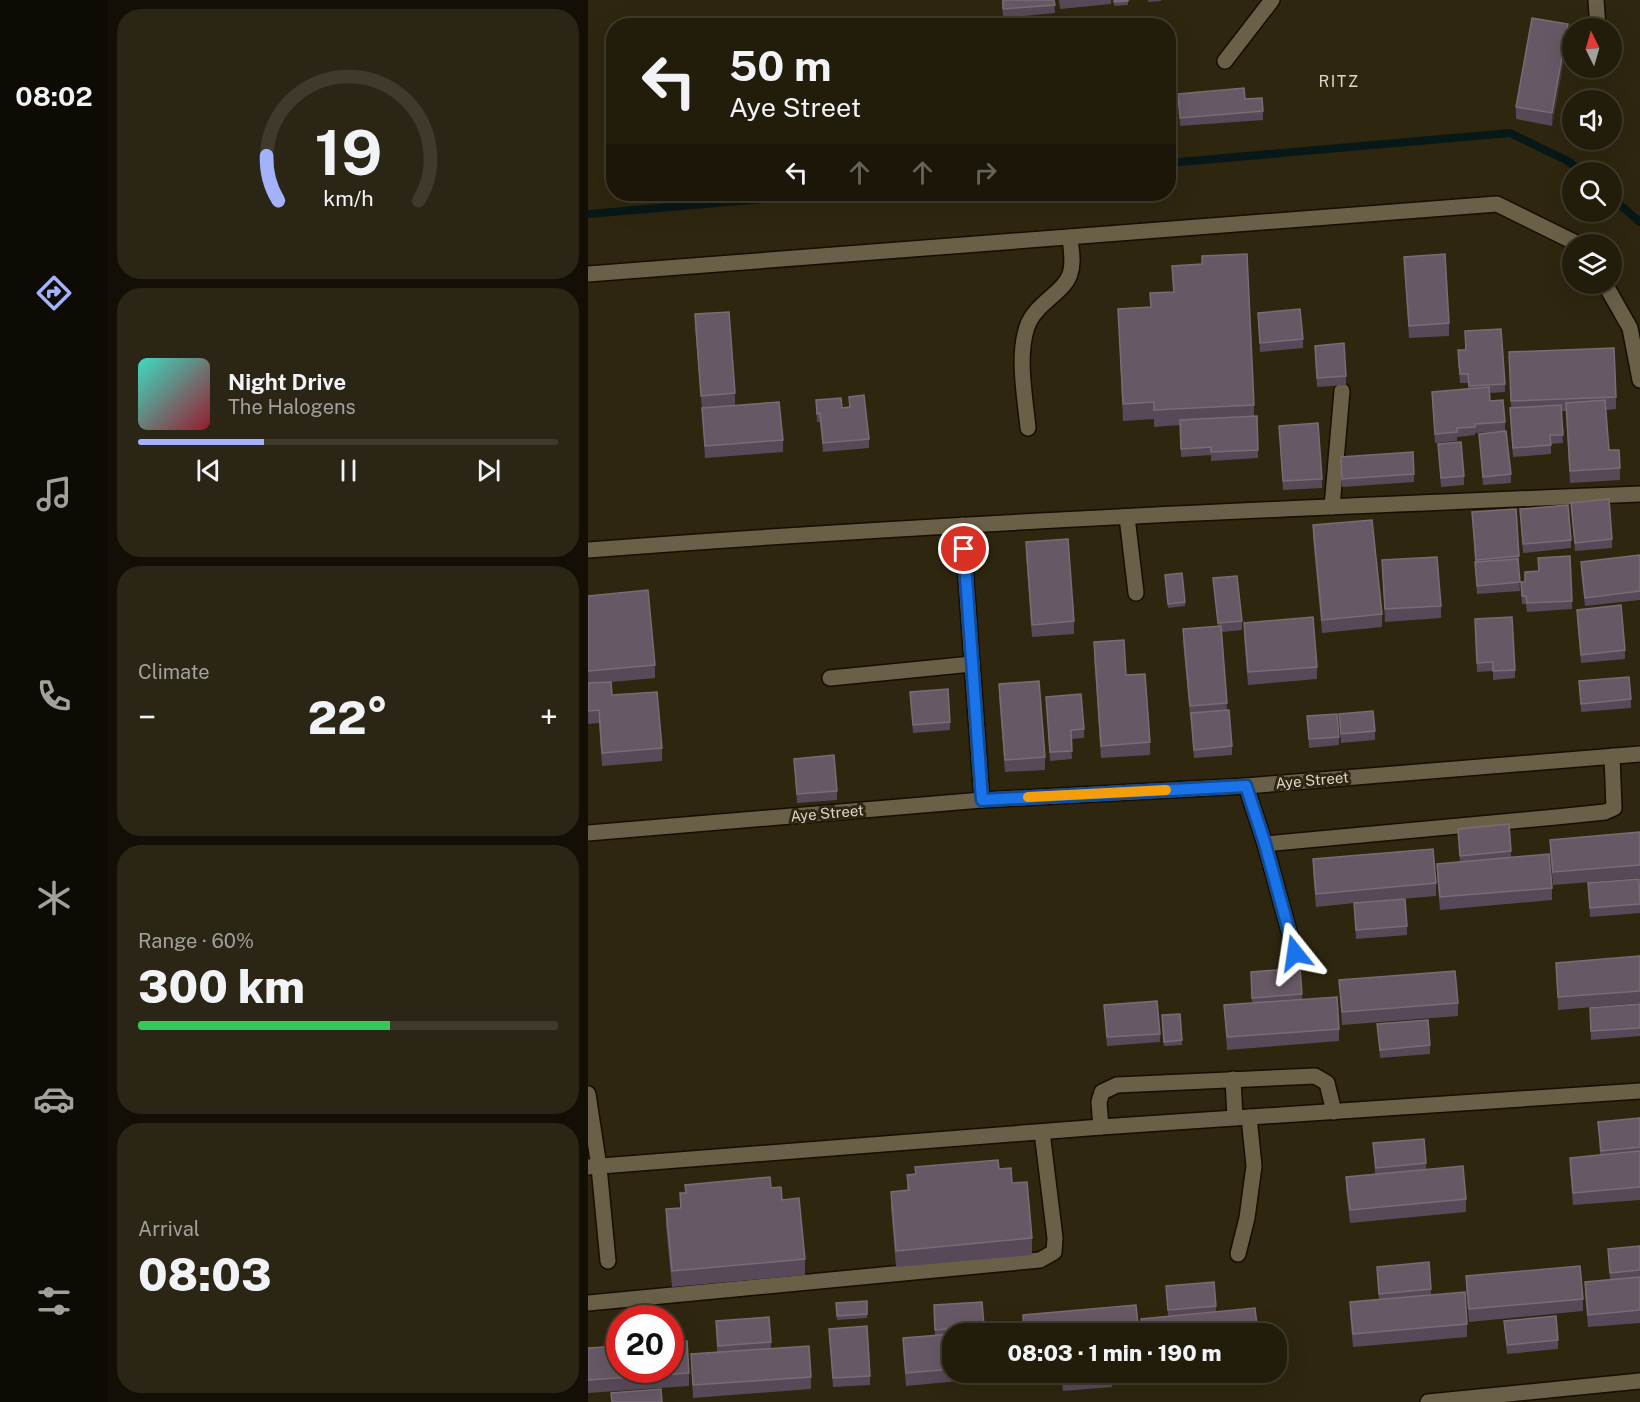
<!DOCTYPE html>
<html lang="en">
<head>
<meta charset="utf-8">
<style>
	:root { --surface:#221c0b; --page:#2a2514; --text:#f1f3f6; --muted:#a2a19d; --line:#3f3a2c; --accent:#a4b2fc }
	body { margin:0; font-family:"Public Sans",sans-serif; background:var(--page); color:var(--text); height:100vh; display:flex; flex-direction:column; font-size:22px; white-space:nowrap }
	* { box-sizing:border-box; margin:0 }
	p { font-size:20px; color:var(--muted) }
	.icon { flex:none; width:33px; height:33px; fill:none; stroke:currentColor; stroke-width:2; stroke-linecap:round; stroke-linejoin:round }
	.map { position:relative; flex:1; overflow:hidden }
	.details { display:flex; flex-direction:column; gap:9px; padding:9px; background:#130f06; width:480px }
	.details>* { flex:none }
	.guide { position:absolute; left:18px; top:18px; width:570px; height:183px; border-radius:24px; box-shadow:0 6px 24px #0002,0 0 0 2px var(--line); background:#221c0b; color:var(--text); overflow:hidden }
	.needle { width:39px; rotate:355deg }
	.buttons { position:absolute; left:974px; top:18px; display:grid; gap:12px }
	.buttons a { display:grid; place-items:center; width:60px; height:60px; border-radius:50%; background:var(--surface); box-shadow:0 6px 24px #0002,0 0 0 2px var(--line); font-size:30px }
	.speed { position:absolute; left:18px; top:1305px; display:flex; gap:12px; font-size:30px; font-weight:700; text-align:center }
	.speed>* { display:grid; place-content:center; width:78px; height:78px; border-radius:50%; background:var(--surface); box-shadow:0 6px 24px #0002,0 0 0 2px var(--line); line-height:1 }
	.speed .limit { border:9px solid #d22; background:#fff; color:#111 }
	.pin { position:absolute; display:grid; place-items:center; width:51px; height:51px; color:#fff; margin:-26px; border:3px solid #fff; border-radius:50%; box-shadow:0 2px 6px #0007 }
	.me { position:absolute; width:66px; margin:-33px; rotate:345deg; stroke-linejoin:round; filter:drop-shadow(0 0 4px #0008) }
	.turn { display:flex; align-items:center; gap:21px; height:126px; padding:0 24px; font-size:27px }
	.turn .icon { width:78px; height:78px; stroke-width:2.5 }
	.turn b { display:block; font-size:42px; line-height:51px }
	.lanes { display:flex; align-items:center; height:57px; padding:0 24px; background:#0003; justify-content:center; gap:30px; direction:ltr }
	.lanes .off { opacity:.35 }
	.big { font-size:45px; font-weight:800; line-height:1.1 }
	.details .tile { flex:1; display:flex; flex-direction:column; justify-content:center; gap:9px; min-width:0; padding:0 21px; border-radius:24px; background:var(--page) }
	.details .dial { align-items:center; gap:0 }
	.dial svg { height:156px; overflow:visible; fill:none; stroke:var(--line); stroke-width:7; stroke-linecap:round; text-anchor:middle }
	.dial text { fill:var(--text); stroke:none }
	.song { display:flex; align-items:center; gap:18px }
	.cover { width:72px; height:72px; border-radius:9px; background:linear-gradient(135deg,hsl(170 70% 55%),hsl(350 70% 35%)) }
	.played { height:6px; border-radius:3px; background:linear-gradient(90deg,var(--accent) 30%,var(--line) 30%) }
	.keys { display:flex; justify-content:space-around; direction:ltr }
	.heat { display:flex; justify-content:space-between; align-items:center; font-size:33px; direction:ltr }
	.charge { height:9px; border-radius:4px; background:linear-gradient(90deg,#34c759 60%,var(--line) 0) }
	.trip { position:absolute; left:354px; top:1323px; width:345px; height:60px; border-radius:24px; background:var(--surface); box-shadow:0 6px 24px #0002,0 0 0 2px var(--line); font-weight:800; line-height:60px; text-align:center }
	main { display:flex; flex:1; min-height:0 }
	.dock { display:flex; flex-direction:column; width:108px; justify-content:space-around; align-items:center; background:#0e0b04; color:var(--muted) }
	.dock .icon { width:42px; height:42px }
	.dock .active { color:var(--accent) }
	.dock b { font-size:27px; color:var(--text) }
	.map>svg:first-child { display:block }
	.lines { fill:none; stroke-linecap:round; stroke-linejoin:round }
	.stream { stroke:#081718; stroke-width:8 }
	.minor-casing { stroke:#160e00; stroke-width:18 }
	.minor { stroke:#6a6048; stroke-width:15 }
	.wall { fill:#584959 }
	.shaded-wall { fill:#413437 }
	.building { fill:#665865; stroke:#796c75; stroke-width:1.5 }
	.route-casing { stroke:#114b97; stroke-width:15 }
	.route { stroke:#1a73e8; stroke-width:10 }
	.slow { stroke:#f59e0b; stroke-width:10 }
	.labels { text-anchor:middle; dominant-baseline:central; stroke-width:6; stroke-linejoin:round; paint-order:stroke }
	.street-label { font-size:15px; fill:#dcd7c9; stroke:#2e260f }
	.neighbourhood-label { font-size:16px; letter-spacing:1.5px; fill:#dcd7c9; stroke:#2e260f }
</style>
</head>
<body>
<main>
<nav class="dock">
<b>08:02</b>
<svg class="icon active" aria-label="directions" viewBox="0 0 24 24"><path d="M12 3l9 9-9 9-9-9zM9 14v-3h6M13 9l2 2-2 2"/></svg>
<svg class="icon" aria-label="music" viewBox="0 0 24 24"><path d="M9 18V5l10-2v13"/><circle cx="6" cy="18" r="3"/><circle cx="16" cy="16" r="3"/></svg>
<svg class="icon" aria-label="phone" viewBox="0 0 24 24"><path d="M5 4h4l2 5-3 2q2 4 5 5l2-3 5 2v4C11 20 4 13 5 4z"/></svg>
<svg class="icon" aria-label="climate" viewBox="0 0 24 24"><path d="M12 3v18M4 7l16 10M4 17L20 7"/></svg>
<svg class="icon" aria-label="car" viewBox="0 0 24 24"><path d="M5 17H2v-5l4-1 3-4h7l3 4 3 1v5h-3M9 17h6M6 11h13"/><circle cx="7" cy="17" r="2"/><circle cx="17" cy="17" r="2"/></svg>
<svg class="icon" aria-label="filters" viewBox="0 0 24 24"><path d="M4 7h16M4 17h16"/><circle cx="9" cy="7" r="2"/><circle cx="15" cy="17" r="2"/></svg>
</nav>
<section class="details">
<div class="tile dial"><svg viewBox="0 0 100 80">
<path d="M14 69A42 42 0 1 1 86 69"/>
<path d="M14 69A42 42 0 0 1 8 46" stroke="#a4b2fc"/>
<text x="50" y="56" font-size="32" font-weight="700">19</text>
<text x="50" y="72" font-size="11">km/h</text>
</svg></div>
<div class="tile">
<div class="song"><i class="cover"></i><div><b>Night Drive</b><p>The Halogens</p></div></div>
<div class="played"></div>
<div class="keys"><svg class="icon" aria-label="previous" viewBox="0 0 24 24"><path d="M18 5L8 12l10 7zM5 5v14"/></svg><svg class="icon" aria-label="pause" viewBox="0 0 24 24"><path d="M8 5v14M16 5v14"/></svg><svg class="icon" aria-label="next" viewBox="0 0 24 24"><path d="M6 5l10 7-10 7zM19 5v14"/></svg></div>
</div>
<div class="tile"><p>Climate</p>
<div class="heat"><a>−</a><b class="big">22°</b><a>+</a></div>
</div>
<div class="tile"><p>Range · 60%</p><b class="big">300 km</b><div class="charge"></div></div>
<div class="tile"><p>Arrival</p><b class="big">08:03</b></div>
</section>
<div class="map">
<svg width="1052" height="1402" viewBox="0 0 1052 1402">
	<rect width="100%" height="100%" fill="#2e260f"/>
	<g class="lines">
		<g class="stream">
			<polyline points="580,163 922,133 980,161 994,172"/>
			<polyline points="1023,197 1052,222"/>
			<polyline points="0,214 233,194"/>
		</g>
		<defs>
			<g id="minor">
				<polyline points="1008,0 1010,28"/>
				<polyline points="637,61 684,0"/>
				<polyline points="0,274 909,204 990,244"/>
				<polyline points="1017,284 1042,328 1052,380"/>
				<path d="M 440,428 C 437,397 429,356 439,327 C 447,303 476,293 482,274 C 486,263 483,249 482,237"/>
				<polyline points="744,507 754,391"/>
				<polyline points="539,517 548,593"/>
				<polyline points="374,525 394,800"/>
				<path d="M 0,550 C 350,523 701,508 1052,494"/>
				<polyline points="242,678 384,664"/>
				<polyline points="658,786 677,844 968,817 1017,812 1026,808 1024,756"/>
				<polyline points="0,833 394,800 658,786 1052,754"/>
				<polyline points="677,844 707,953"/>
				<polyline points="645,1079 647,1118"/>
				<polyline points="0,1094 11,1167 20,1261"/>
				<polyline points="513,1127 511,1102 514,1092 529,1085 727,1076 739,1083 746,1112"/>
				<polyline points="0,1167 513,1127 1052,1091"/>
				<polyline points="650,1254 659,1218 666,1166 661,1117"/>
				<polyline points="0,1303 452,1260 466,1252 467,1238 454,1132"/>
				<polyline points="840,1402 1052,1381"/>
			</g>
		</defs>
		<use href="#minor" class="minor-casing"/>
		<use href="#minor" class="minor"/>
	</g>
	<g class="wall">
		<polygon points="414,0 466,0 467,13 415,18"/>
		<polygon points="471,0 523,0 523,4 472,9"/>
		<polygon points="526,0 540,0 540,5 526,6"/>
		<polygon points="560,0 573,0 573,1 560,2"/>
		<polygon points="980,37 964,126 928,119 928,107"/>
		<polygon points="590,94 657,99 675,111 675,120 592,126"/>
		<polygon points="816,257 861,323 861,336 821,338"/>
		<polygon points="584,266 666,405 666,417 670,450 670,458 623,461 623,455 593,457 592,425 566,427 566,419 535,421 530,309 562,307 562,293 585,292"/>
		<polygon points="670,313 715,339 715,348 672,352"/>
		<polygon points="107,314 147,393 147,405 195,440 195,452 117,458 114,409 107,327"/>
		<polygon points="877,331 917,384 917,392 901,393 902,401 917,422 917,431 887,433 887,435 869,437 869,441 847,443 844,392 880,389 880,383 872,383 870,359 870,350 877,350"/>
		<polygon points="727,346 758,376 758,385 729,387"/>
		<polygon points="921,352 1028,397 1028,409 1018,410 1021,450 1032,468 1032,480 982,483 978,411 973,411 975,443 963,444 963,454 925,457 922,417 922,408 923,408"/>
		<polygon points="261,397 281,439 281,448 235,452 232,422 229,422 228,400 254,408 261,407"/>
		<polygon points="691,426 734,479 734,488 695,490"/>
		<polygon points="891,434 923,474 923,483 895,485"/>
		<polygon points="850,444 876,476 876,485 853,487"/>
		<polygon points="753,457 826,474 826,482 754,487"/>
		<polygon points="983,503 1024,539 1024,548 987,551"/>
		<polygon points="932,509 983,540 983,548 935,553"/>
		<polygon points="884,512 931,556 931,564 930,564 932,591 889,594"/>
		<polygon points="725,525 794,614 794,627 734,633 725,538"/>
		<polygon points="438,542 486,621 486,634 444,637 438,555"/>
		<polygon points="1052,555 1052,600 997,606 993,571 993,562"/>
		<polygon points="950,558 984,601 984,609 939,612 938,604 934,604 933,582 937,582 951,571"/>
		<polygon points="794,560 853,606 853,618 797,622"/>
		<polygon points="625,578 654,621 654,630 634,632 639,710 644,746 644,755 606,758 595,642 595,629 630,626"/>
		<polygon points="577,579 597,602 597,606 580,608"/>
		<polygon points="0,596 67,665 67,678 23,682 24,695 74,748 74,761 14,766 11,723 0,724"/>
		<polygon points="989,610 1037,650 1037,659 993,663 989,618"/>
		<polygon points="887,619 927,670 927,678 905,680 905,671 889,672"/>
		<polygon points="656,623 729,667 729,679 660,685 656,636"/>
		<polygon points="506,642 538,675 562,742 562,755 513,758 506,655"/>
		<polygon points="991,681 1043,699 1043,708 993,712"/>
		<polygon points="411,684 457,757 457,770 417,772 411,697"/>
		<polygon points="322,692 362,722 362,730 325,733"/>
		<polygon points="458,697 496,729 496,738 483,739 484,759 462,761"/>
		<polygon points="751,714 787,731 787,740 753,743"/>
		<polygon points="719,716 751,737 751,745 721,748"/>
		<polygon points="206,759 249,791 249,800 209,803"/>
		<polygon points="870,829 923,851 923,857 964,888 964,900 852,910 849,877 849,864 872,862"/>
		<polygon points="1052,832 1052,878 965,885 962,852 962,840"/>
		<polygon points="725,859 848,883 848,896 801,900 819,926 819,935 768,939 766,903 728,907 725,872"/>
		<polygon points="1000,883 1052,890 1052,913 1002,917"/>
		<polygon points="1052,956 1052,1003 970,1010 968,963"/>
		<polygon points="663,972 714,994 714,999 751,1029 751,1041 639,1050 636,1005 664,1003"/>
		<polygon points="751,980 870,1003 870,1016 754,1025"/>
		<polygon points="1052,1004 1052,1036 1003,1040 1002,1008"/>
		<polygon points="516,1005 572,1034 572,1042 519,1046"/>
		<polygon points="574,1020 594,1040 594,1045 576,1046"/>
		<polygon points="789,1024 842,1045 842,1054 792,1058"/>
		<polygon points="1052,1118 1052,1200 985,1205 982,1170 982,1158 1012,1155 1010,1122"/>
		<polygon points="785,1143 838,1163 838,1169 878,1199 878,1212 762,1223 758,1189 758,1177 787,1174"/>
		<polygon points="327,1167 411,1169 424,1183 444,1238 444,1255 308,1267 303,1208 303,1192 319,1190 319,1175 327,1174"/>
		<polygon points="97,1185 183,1188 194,1200 217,1259 217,1275 84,1287 78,1225 78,1209 92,1208 92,1193 97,1193"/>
		<polygon points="1052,1246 1052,1323 1000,1327 997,1295 997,1282 1022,1280 1020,1249"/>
		<polygon points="789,1267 843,1289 843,1295 879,1324 879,1337 765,1347 762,1315 762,1302 791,1299"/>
		<polygon points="878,1276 995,1299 995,1311 881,1322 878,1289"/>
		<polygon points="578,1286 628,1306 628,1312 670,1334 553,1334 553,1319 580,1316"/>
		<polygon points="279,1301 279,1318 249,1320 248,1303"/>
		<polygon points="394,1302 396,1331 364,1334 364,1372 436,1372 436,1375 318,1386 315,1351 315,1338 347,1335 346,1305"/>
		<polygon points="128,1321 183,1342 183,1348 223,1377 223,1389 105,1398 103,1354 129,1352"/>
		<polygon points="916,1321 970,1340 970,1349 919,1354"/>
		<polygon points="241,1329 282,1376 282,1385 245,1387"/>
		<polygon points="0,1348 101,1373 101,1386 0,1393"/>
		<polygon points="473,1372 523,1372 524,1387 475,1391"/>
	</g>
	<polygon class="shaded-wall" points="980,24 980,37 964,126 964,113"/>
	<g class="building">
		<polygon points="415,0 466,0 467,5 415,9"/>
		<polygon points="526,0 540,0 540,1 526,2"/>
		<polygon points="944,18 980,24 964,113 928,107"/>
		<polygon points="441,21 441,26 402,26 402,23"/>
		<polygon points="656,88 657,99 674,98 675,111 592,118 590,94"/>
		<polygon points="659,254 666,405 566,410 566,402 535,404 530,309 563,307 562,293 586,292 584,266 614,264 614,256"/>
		<polygon points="857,254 861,323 821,326 816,257"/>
		<polygon points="712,309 715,339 672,343 670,313"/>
		<polygon points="141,312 147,393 113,396 107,314"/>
		<polygon points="913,329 917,384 881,386 880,374 872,374 870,350 878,350 877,331"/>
		<polygon points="756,343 758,376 729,378 727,346"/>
		<polygon points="1026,348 1028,397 923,401 921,352"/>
		<polygon points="901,387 902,401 915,400 917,422 887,424 887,427 869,428 869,432 847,434 844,392"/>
		<polygon points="276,395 281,439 235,443 232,413 229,414 228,400 253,398 254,408 262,407 261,397"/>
		<polygon points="1017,400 1021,450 1031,450 1032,468 982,471 978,403"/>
		<polygon points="191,402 195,440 117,446 114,408"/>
		<polygon points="973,405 975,435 962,435 963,445 925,448 922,408"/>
		<polygon points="669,416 670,450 623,452 623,447 593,449 592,420"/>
		<polygon points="730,423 734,479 695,481 691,426"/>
		<polygon points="918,431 923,474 895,477 891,434"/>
		<polygon points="873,442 876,476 853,478 850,444"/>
		<polygon points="825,452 826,474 754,479 753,457"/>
		<polygon points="1021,499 1024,539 987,543 983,503"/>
		<polygon points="980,505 983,540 935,544 932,509"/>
		<polygon points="928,509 931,556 888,560 884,512"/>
		<polygon points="784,520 794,614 734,620 725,525"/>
		<polygon points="480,539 486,621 444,625 438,542"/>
		<polygon points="1052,555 1052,591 997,598 993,562"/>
		<polygon points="982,556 984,601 939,603 938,596 934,596 933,582 937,582 937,572 951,571 950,558"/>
		<polygon points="849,557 853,606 797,609 794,560"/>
		<polygon points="930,559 932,582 889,586 887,562"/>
		<polygon points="594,573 597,602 580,604 577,575"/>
		<polygon points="649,576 654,621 630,623 625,578"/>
		<polygon points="60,590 67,665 0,671 0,596"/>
		<polygon points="1033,605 1037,650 993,655 989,610"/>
		<polygon points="725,617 729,667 660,672 656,623"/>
		<polygon points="924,617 927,670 905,671 905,662 889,663 887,619"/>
		<polygon points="633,626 639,703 602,706 595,629"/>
		<polygon points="536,640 538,675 557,674 562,742 513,746 506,642"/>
		<polygon points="1041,677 1043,699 993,704 991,681"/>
		<polygon points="451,681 457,757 417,760 411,684"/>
		<polygon points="23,682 24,695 69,692 74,748 14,753 11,710 0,711 0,683"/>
		<polygon points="360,689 362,722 325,725 322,692"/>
		<polygon points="493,694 496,729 483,730 484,751 462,752 458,697"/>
		<polygon points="641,710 644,746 606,750 603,713"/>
		<polygon points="785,711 787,731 753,734 751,714"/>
		<polygon points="749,714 751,737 721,739 719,716"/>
		<polygon points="246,755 249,791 209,794 206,759"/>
		<polygon points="921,824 923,851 872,856 870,829"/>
		<polygon points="1052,832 1052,865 965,872 962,840"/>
		<polygon points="845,849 848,883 728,894 725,859"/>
		<polygon points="961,854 964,888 852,897 849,864"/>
		<polygon points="1051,879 1052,904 1002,908 1000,883"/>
		<polygon points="817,899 819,926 768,930 766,903"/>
		<polygon points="1052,956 1052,991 970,997 968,963"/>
		<polygon points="712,968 714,994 664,998 663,972"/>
		<polygon points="867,971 870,1003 754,1012 751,980"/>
		<polygon points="749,997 751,1029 639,1037 636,1005"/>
		<polygon points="569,1001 572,1034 519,1037 516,1005"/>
		<polygon points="1052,1004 1052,1028 1003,1031 1002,1008"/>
		<polygon points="592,1014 594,1040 576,1042 574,1015"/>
		<polygon points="840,1020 842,1045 792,1050 789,1024"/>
		<polygon points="1052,1118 1052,1147 1013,1151 1010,1122"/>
		<polygon points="836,1139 838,1163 788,1168 785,1143"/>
		<polygon points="1052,1151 1052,1187 985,1193 982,1158"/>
		<polygon points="410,1160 411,1169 423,1168 424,1183 439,1182 444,1238 308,1251 303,1192 321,1190 319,1175 328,1174 327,1167"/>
		<polygon points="875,1166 878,1199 762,1210 758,1177"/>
		<polygon points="182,1177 183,1188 193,1187 194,1200 211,1198 217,1259 84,1271 78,1209 93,1208 92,1193 98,1193 97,1185"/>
		<polygon points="1052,1246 1052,1270 1022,1273 1020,1249"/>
		<polygon points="841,1262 843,1289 791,1294 789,1267"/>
		<polygon points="992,1266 995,1299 881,1309 878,1276"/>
		<polygon points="1052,1277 1052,1310 1000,1315 997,1282"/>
		<polygon points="626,1282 628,1306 580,1310 578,1286"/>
		<polygon points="877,1292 879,1324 765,1334 762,1302"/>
		<polygon points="279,1301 279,1314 249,1316 248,1303"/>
		<polygon points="394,1302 396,1326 347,1330 346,1305"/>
		<polygon points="548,1305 551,1334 436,1334 435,1315"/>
		<polygon points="667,1308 670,1334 554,1334 553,1319"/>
		<polygon points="968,1316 970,1340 919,1345 916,1321"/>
		<polygon points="181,1317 183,1342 130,1346 128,1321"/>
		<polygon points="279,1326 282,1376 245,1378 241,1329"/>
		<polygon points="433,1328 433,1334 365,1334"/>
		<polygon points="364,1334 364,1369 318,1373 315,1338"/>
		<polygon points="99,1341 101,1373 0,1380 0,1348 32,1346 32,1370 82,1370 82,1342"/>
		<polygon points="221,1346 223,1377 105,1385 103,1354"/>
		<polygon points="474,1372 523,1372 524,1378 475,1383"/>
		<polygon points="73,1389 74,1402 24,1402 23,1393"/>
	</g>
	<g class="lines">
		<defs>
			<polyline id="route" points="376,549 394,800 658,786 677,844 707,953"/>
		</defs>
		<use href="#route" class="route-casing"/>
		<use href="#route" class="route"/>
		<polyline class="slow" points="440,797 578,790"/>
	</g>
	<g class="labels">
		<g class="street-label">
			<text transform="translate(724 780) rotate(-5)">Aye Street</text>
			<text transform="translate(239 813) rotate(-5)">Aye Street</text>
		</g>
		<g class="neighbourhood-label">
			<text x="751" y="81">RITZ</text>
		</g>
	</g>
</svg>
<div class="buttons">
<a><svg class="needle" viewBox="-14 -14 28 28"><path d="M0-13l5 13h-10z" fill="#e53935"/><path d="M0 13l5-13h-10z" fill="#a2a19d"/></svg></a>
<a><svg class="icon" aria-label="sound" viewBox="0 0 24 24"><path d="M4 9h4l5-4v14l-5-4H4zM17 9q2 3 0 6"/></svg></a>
<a><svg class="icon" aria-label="search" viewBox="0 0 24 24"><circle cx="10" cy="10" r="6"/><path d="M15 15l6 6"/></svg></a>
<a><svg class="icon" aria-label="layers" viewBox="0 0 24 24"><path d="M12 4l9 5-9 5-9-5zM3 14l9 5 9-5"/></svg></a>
</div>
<div class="speed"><div class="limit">20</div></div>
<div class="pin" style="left:376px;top:549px;background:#d93025"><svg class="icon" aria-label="arrive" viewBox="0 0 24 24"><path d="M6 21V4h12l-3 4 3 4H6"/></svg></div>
<svg class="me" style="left:707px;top:953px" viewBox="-20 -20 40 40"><path d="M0-17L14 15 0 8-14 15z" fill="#1a73e8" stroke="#fff" stroke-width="4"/></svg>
<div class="trip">08:03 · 1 min · 190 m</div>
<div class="guide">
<div class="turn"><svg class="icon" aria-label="left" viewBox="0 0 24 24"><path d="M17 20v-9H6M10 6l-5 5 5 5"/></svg><div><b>50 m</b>Aye Street</div></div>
<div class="lanes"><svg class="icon" aria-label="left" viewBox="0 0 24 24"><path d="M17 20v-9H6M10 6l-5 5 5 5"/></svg><svg class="icon off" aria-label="ahead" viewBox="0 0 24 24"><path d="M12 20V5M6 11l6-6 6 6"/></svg><svg class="icon off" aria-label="ahead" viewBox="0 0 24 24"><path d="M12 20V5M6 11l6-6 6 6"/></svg><svg class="icon off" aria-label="right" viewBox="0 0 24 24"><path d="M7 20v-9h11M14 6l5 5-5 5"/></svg></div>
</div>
</div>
</main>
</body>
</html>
